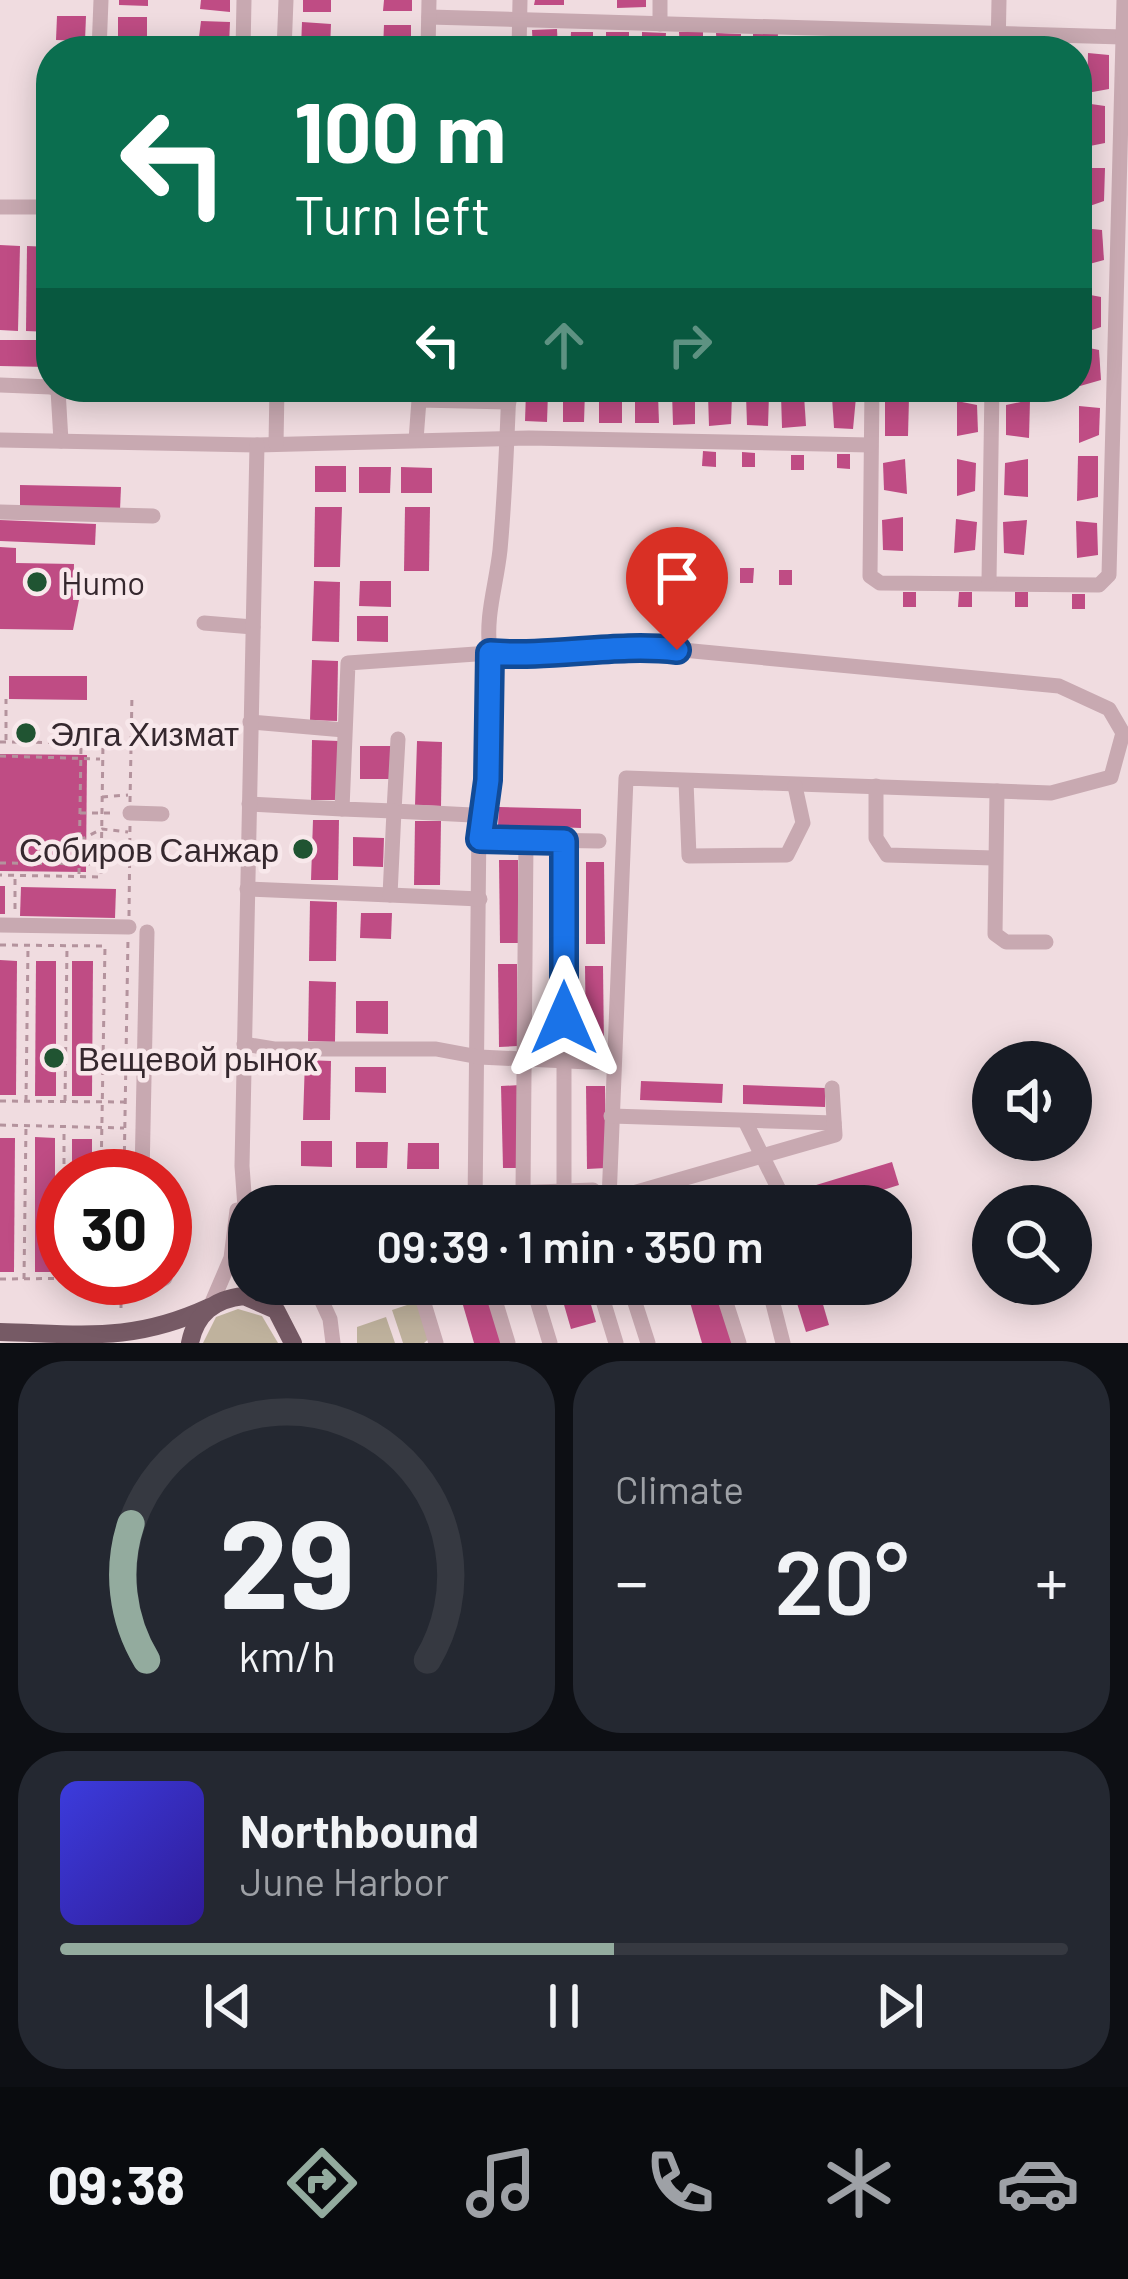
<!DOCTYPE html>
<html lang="en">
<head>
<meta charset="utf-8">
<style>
	:root { --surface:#171b24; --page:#242831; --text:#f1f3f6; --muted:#9ea1a6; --line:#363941; --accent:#93ab9e }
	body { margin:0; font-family:Barlow,sans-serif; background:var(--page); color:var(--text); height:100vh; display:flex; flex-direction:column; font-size:45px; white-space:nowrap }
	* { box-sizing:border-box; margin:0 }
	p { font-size:39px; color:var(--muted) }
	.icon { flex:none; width:66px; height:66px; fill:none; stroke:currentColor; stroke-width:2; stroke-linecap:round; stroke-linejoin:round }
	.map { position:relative; height:1343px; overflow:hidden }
	.drawer { display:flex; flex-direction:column; gap:18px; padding:18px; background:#0d0f14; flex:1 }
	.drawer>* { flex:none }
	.banner { position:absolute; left:36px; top:36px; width:1056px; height:366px; border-radius:48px; box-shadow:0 6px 30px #0003; background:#0b6e4f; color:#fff; overflow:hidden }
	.fabs { position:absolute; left:972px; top:1041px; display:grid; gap:24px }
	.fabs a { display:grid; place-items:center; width:120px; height:120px; border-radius:50%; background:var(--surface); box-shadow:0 6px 30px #0003; font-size:60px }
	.speed { position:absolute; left:36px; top:1149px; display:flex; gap:24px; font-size:60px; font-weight:700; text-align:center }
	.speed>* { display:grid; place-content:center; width:156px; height:156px; border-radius:50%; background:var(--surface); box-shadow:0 6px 30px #0003; line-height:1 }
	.speed .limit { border:18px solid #d22; background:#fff; color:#111 }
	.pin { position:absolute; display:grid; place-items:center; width:102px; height:102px; color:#fff; margin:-123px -51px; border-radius:50% 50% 50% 0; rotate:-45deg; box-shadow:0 0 12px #0007 }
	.pin .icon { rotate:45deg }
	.me { position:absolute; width:132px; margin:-66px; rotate:0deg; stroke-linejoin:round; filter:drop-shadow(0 0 9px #0008) }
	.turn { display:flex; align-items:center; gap:42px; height:252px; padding:0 60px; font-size:54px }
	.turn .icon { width:156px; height:156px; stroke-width:2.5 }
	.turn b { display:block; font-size:84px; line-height:102px }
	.lanes { display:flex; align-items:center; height:114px; padding:0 60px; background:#0003; justify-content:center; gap:60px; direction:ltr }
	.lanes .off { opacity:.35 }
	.big { font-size:90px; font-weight:600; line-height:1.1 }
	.drawer .widget { flex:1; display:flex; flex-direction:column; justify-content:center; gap:18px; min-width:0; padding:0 42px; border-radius:48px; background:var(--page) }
	.drawer .dial { align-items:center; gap:0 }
	.dial svg { height:312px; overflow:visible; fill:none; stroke:var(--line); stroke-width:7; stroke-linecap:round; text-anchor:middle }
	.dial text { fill:var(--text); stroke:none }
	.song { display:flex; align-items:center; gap:36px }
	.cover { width:144px; height:144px; border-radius:18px; background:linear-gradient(135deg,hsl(240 70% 55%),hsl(250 70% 35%)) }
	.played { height:12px; border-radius:6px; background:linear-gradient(90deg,var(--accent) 55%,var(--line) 55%) }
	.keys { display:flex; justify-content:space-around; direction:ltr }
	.heat { display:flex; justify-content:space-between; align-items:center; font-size:66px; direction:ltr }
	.drawer .tiles { flex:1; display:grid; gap:18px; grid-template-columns:1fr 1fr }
	.widget:last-child { grid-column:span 2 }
	.trip { position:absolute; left:228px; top:1185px; width:684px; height:120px; border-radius:48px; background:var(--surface); box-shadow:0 6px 30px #0003; font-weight:600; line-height:120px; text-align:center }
	.menu { display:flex; height:192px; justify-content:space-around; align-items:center; background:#090b0e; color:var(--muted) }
	.menu .icon { width:84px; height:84px }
	.menu .selected { color:var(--accent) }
	.menu b { font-size:54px; color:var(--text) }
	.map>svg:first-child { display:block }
	.green { fill:#bfb29d }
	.building { fill:#bf4c84 }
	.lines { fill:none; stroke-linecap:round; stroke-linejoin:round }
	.path { stroke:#b4939d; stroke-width:3; stroke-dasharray:6 6; stroke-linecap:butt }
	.minor { stroke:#c8a9b1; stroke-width:15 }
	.major { stroke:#765a65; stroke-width:18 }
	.route-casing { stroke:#114b97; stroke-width:30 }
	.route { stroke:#1a73e8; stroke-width:21 }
	.poi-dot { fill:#205432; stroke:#f8e8eb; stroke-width:4.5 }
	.labels { text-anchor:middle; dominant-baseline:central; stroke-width:9; stroke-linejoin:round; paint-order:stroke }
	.poi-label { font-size:33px; fill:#35282e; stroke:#f8e8eb; text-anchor:start }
</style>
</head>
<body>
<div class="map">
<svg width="1128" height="1343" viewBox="0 0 1128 1343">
	<rect width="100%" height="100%" fill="#f0dce0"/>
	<g class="green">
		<polygon points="422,1300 432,1336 424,1343 403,1343 392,1310"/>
		<polygon points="238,1309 262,1316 278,1343 203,1343 216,1317"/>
		<polygon points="386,1317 395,1343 357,1343 357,1327"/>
	</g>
	<g class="building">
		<polygon points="119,0 148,0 148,6 119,5"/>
		<polygon points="201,0 230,0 230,12 200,9"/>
		<rect x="303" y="0" width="28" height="12"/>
		<polygon points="384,0 412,0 412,11 383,11"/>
		<polygon points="535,0 564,0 564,5 534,5"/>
		<polygon points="617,0 646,0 646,7 617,8"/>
		<polygon points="57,16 86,16 85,41 56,40"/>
		<polygon points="118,17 147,17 147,42 118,41"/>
		<polygon points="201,21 230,22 229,46 198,45"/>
		<polygon points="302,22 331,24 330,48 301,48"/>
		<polygon points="384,25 411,25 411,49 383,49"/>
		<polygon points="557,29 558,51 533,51 532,30"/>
		<polygon points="571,32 593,32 593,51 570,51"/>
		<rect x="606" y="32" width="23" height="19"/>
		<polygon points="642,32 666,33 665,51 642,51"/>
		<polygon points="679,32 703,32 703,51 680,51"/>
		<polygon points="716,33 741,34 741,51 717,51"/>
		<polygon points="753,34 778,34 777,51 753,51"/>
		<rect x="792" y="36" width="24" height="15"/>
		<polygon points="841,36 865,37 865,51 842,51"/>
		<polygon points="1088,53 1109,55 1109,89 1087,93"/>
		<polygon points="1084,103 1105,106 1105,143 1085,147"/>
		<polygon points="1085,168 1105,168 1104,201 1084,208"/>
		<polygon points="1082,228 1102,230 1104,260 1082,266"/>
		<polygon points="0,245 20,246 18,331 0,330"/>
		<polygon points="27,246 51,247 51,332 26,331"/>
		<polygon points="1080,293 1101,297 1101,327 1080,334"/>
		<polygon points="0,340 47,340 47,367 0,366"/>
		<polygon points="1079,346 1099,350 1101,380 1080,386"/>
		<polygon points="563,391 585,391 584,422 563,422"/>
		<polygon points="526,392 548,393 547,422 525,421"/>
		<rect x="599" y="393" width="23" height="30"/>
		<polygon points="672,393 695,394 695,424 673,425"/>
		<polygon points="635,394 658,394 659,423 635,423"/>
		<polygon points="708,395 732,395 731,424 709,426"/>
		<polygon points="746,395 769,395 768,426 747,425"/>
		<polygon points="781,395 804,395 806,426 782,428"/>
		<polygon points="832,397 856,397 853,429 834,428"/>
		<polygon points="909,398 908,436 885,436 885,401"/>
		<polygon points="1030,400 1029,438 1006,435 1006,405"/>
		<polygon points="957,401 977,405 978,432 957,436"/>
		<polygon points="1079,406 1100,408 1099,435 1079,443"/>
		<polygon points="703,451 716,452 716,467 702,466"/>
		<polygon points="742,452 755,453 755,467 742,467"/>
		<polygon points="837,454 850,454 850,469 837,468"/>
		<rect x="791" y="455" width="13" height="15"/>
		<polygon points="1078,456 1098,456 1098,497 1077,501"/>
		<polygon points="905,459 907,494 884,490 883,463"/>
		<polygon points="957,459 976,463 975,491 957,496"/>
		<polygon points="1028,459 1028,497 1004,495 1005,463"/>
		<rect x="315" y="466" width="31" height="26"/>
		<polygon points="359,467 391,467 390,493 359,493"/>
		<polygon points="401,467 432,468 432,493 401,493"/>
		<polygon points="20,485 121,487 120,510 20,508"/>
		<polygon points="315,507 342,507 340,567 314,567"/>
		<polygon points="405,507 430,507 429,571 404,571"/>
		<polygon points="903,517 903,551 883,550 882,520"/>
		<polygon points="956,519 977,522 975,550 954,553"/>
		<polygon points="0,520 96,524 95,545 0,541"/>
		<polygon points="1027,520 1024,555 1004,553 1003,522"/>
		<polygon points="1076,521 1097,523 1098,555 1077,558"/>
		<polygon points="0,547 16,548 16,563 74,564 73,600 79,600 73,630 0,629"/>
		<rect x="699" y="564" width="13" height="15"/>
		<polygon points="740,568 754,568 753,583 740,583"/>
		<rect x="779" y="570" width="13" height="15"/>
		<polygon points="314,581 340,582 339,642 312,641"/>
		<polygon points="360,581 391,581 391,607 359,606"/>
		<rect x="903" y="592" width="13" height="15"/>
		<polygon points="959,592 972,592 972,607 958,607"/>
		<rect x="1015" y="592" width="13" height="15"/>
		<rect x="1072" y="594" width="13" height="15"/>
		<polygon points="357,616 388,616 388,642 357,641"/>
		<polygon points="312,660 338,661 337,721 310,720"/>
		<polygon points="9,676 87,676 87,700 9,699"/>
		<polygon points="312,740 339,741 338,800 311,800"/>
		<polygon points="417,741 442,742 441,806 415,805"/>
		<rect x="360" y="746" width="32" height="33"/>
		<polygon points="0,754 87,755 86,872 0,871"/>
		<polygon points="499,807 581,809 581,828 498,825"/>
		<polygon points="313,820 339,820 338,880 311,880"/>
		<polygon points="415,821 441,821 440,885 414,885"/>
		<polygon points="353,837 384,838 383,867 353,866"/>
		<polygon points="499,860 518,860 519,943 500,943"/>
		<polygon points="586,862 604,862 605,944 586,944"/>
		<rect x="0" y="886" width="5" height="28"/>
		<polygon points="21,887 116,889 115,918 20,916"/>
		<polygon points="310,901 337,902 336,961 309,961"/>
		<polygon points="361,913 392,913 391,939 360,938"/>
		<polygon points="0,960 17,961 16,1095 0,1095"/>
		<polygon points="36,961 56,961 56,1096 35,1096"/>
		<polygon points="72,961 93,961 92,1096 72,1096"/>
		<polygon points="498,964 517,964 518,1046 499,1047"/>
		<polygon points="585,966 603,966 604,1048 586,1049"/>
		<polygon points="309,981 336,982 335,1042 308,1041"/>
		<polygon points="356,1001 388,1001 388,1034 356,1033"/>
		<polygon points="305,1060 331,1061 330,1120 303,1120"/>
		<polygon points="355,1067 386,1067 386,1093 355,1092"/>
		<polygon points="641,1081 723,1084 722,1103 640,1100"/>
		<polygon points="520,1085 522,1168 503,1168 501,1086"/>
		<polygon points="743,1085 825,1088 825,1107 743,1104"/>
		<polygon points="586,1086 605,1086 606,1168 587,1169"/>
		<polygon points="35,1137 55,1138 55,1272 35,1272"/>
		<polygon points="0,1138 15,1138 14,1272 0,1272"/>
		<rect x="72" y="1139" width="20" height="37"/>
		<polygon points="301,1141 332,1141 332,1167 301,1166"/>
		<polygon points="356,1142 388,1142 387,1168 356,1168"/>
		<polygon points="408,1143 439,1143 439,1169 407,1169"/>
		<polygon points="892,1162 899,1185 831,1206 808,1206 803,1189"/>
		<polygon points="484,1284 501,1343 474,1343 458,1288"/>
		<polygon points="558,1284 585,1284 596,1322 571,1329"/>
		<polygon points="791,1284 817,1284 829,1325 806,1332"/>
		<polygon points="721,1290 737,1343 702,1343 689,1299"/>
	</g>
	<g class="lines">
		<g class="path">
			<polyline points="6,740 6,699"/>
			<polyline points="0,742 103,743 101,877 0,875"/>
			<polyline points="0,756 100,759"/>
			<polyline points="102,797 128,795"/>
			<polyline points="130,802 132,694"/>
			<polyline points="80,813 116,813"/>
			<polyline points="80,840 102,829 128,832"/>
			<polyline points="0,863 99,864"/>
			<polyline points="79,874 81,746"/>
			<polyline points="15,909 15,877"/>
			<polyline points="129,916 130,824"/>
			<polyline points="0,945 105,946 101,1176"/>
			<polyline points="0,1101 124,1102"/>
			<polyline points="26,1101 28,947"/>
			<polyline points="65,1101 67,947"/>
			<polyline points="0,1125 124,1128"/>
			<polyline points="64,1176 64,1130"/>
			<polyline points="124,1176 128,938"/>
			<polyline points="63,1278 63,1263"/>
			<polyline points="0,1279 99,1278"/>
			<polyline points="24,1279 26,1125"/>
			<polyline points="121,1308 121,1278"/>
		</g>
		<g class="minor">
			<polyline points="429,17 1123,37"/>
			<polyline points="660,24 660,0"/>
			<polyline points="99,51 101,0"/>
			<polyline points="243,51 244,0"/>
			<polyline points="284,51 286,0"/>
			<polyline points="428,51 429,0"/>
			<polyline points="519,51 520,0"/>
			<polyline points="998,51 999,0"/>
			<polyline points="0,207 51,207"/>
			<polyline points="0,385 51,387"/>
			<polyline points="52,387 58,390 61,441"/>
			<path d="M 509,387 C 507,442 505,495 500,550 C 496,587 485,615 490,653 L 589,652 L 630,645 L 1059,686 L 1109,709 L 1123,733 L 1111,777 L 1051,793 L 626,778 L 609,1200"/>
			<polyline points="872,387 870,576 880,583 1099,585 1109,575 1124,0"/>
			<polyline points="0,440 257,445 529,438 870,445"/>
			<polyline points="416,440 419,400 509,402"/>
			<polyline points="276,444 277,387"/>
			<polyline points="0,512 153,516"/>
			<polyline points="989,581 992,387"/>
			<polyline points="204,623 253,627"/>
			<polyline points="250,722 344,730"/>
			<polyline points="398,739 394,811 472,815 479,822 475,1206"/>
			<polyline points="686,781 689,856 787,855 803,823 795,786"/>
			<polyline points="876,786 876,838 887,855 994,858"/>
			<polyline points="997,791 995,934 1006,942 1046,942"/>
			<polyline points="249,804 342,809"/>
			<polyline points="130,813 162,814"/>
			<polyline points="480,839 599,841"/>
			<polyline points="247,889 390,895 394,811 342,809 348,663 490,653 488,780 479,822"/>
			<polyline points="390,895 480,899"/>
			<polyline points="0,925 129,927"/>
			<polyline points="244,1044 274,1049 436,1049 479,1057 611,1063"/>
			<polyline points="611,1116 834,1123"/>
			<polyline points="745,1121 787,1206"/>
			<polyline points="142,1176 147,932"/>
			<polyline points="564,1191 564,841"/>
			<polyline points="523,1192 526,841"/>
			<polyline points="475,1194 593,1190"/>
			<polyline points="399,1206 415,1200"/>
			<polyline points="588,1206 835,1135 832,1088"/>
			<polyline points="249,1263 242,1166 257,445"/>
			<polyline points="142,1278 149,1286 165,1278"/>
			<polyline points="257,1284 269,1304 298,1284"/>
			<polyline points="314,1284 330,1319 333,1343"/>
			<polyline points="418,1284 436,1343"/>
			<polyline points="490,1284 508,1343"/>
			<polyline points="532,1284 550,1343"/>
			<polyline points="598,1284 616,1343"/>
			<polyline points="629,1284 648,1343"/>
			<polyline points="720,1284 739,1343"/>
			<polyline points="768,1284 783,1343"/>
			<polyline points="633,1296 670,1284"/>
			<polyline points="210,1307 231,1258 237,1210"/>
		</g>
		<g class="major">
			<path d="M 0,1332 C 83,1334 132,1343 210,1307"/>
			<path d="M 190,1343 C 196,1314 214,1299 244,1296 L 276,1310 L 293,1343"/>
		</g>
	</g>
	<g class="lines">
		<defs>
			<path id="route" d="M 564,1018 L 564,841 L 480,839 L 488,780 L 490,653 C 553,658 615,643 677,650"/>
		</defs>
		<use href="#route" class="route-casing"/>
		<use href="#route" class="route"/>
	</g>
	<g class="poi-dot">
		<circle cx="37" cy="582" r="12"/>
		<circle cx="26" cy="733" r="12"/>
		<circle cx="303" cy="849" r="12"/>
		<circle cx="54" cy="1058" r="12"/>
	</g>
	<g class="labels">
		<g class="poi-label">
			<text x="61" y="582">Humo</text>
			<text x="50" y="733">Элга Хизмат</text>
			<text x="279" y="849" text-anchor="end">Собиров Санжар</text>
			<text x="78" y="1058">Вещевой рынок</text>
		</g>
	</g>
</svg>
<div class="fabs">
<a><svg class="icon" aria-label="sound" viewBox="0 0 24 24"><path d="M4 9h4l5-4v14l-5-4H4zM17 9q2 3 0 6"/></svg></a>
<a><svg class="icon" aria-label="search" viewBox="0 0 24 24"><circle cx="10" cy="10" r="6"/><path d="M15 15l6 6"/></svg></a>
</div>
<div class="speed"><div class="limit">30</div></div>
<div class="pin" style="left:677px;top:650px;background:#d93025"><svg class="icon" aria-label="arrive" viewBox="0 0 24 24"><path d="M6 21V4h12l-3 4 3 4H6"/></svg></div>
<svg class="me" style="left:564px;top:1018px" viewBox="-20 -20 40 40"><path d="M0-17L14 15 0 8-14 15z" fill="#1a73e8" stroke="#fff" stroke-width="4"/></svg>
<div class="trip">09:39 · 1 min · 350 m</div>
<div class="banner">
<div class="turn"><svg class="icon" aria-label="left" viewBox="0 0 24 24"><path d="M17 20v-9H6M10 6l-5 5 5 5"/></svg><div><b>100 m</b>Turn left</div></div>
<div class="lanes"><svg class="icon" aria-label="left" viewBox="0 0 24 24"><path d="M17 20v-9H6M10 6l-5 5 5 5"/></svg><svg class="icon off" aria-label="ahead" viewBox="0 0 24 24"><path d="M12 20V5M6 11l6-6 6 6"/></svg><svg class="icon off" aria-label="right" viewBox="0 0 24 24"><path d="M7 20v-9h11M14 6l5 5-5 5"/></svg></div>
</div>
</div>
<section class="drawer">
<div class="tiles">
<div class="widget dial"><svg viewBox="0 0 100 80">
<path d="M14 69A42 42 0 1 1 86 69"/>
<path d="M14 69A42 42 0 0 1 10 34" stroke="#93ab9e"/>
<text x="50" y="56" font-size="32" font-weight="700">29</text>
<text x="50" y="72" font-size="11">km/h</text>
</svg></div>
<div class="widget"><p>Climate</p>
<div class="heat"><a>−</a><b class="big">20°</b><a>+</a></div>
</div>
<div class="widget">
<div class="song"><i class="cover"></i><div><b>Northbound</b><p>June Harbor</p></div></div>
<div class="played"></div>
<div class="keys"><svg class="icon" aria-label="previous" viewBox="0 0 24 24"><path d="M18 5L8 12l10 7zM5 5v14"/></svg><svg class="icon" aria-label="pause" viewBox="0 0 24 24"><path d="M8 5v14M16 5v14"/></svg><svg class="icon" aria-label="next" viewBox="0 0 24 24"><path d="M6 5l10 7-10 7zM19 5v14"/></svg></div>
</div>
</div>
</section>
<nav class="menu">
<b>09:38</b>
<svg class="icon selected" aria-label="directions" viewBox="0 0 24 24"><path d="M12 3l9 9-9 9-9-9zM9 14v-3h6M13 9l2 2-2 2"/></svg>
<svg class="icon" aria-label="music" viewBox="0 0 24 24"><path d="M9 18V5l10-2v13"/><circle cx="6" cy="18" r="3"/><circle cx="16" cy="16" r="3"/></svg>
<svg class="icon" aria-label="phone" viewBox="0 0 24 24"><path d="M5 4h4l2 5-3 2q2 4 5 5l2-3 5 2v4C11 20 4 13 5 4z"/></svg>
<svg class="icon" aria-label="climate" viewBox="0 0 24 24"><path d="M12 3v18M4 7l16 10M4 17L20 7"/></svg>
<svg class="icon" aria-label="car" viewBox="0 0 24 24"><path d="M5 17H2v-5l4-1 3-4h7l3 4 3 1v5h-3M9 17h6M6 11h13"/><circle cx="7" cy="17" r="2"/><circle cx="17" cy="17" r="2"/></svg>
</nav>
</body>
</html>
